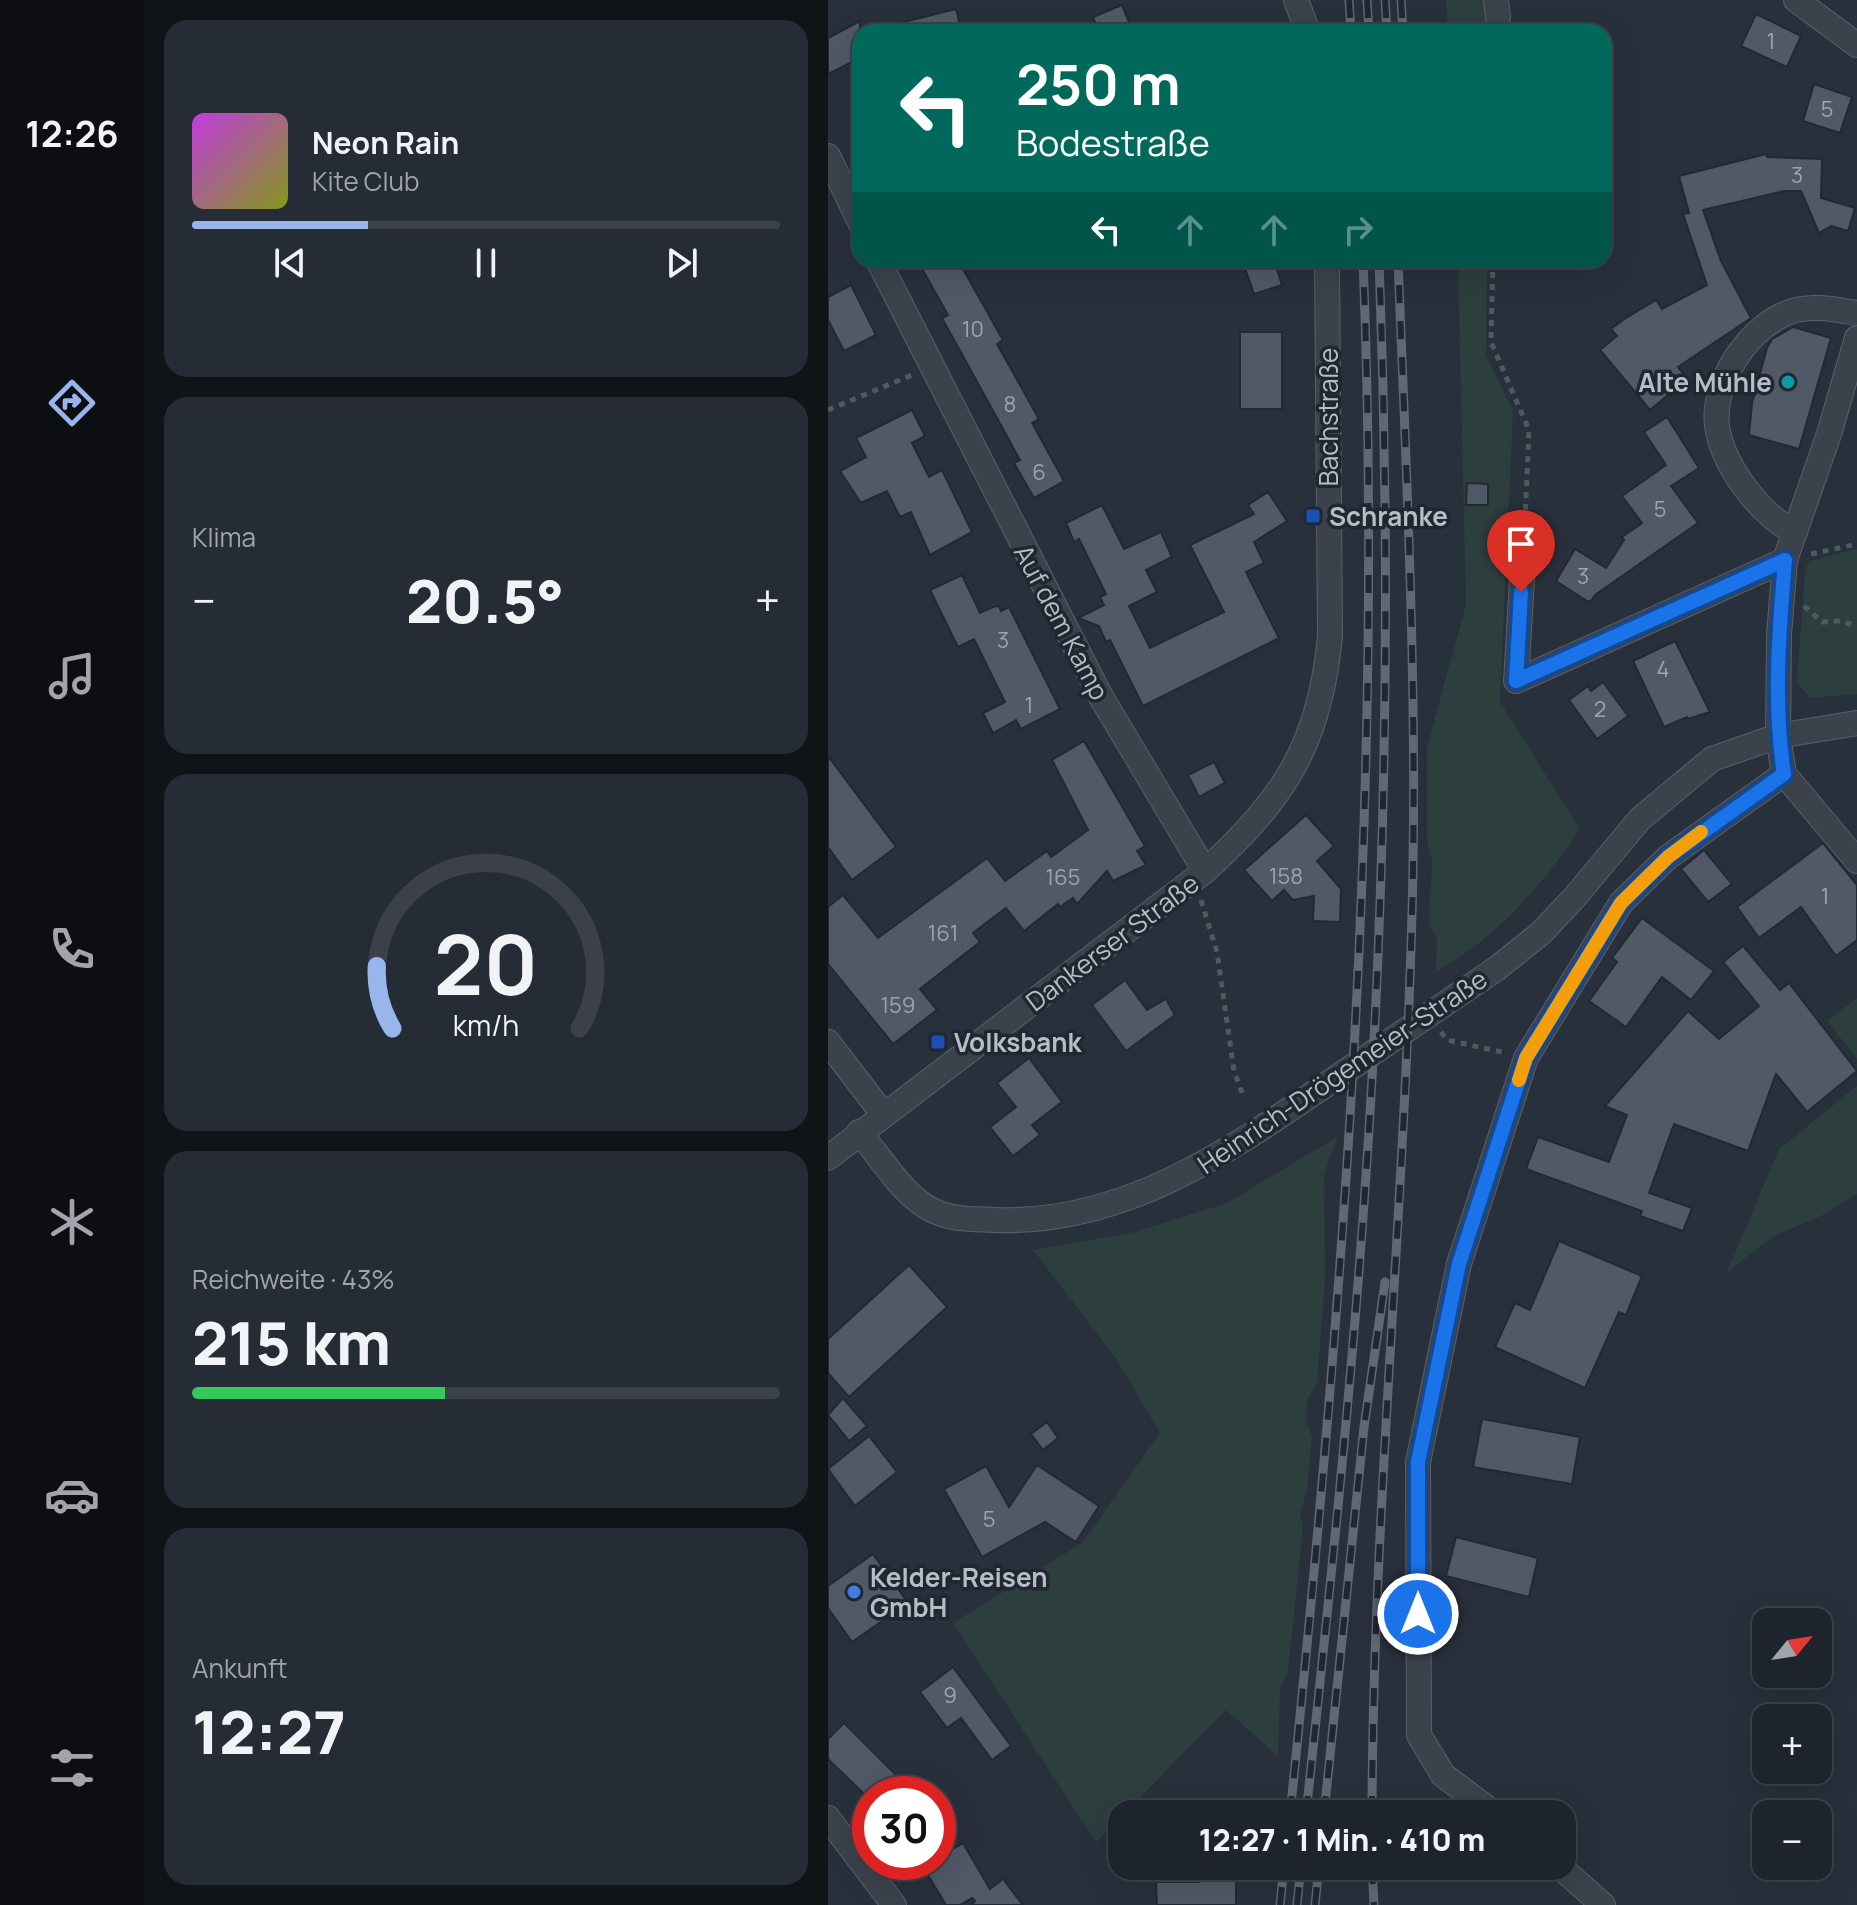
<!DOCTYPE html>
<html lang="de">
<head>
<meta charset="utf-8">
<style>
	:root { --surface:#1e242d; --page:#262c35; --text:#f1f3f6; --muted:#a1a4aa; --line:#3c4149; --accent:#98b6eb }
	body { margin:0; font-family:Manrope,sans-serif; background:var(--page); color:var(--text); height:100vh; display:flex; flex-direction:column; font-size:30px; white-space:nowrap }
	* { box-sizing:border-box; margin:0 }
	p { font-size:26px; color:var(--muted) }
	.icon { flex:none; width:44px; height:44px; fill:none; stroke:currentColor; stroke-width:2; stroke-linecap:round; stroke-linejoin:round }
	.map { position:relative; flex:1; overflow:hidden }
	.panel { display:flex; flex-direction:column; gap:20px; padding:20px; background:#101419; width:684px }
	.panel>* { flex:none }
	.guide { position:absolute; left:24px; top:24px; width:760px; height:244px; border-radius:24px; box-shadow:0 8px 32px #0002,0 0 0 2px var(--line); background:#00695c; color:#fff; overflow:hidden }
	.needle { width:52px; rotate:60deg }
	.fabs { position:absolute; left:924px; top:1608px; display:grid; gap:16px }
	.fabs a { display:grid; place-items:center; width:80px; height:80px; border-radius:16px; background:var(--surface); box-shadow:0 8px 32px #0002,0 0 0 2px var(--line); font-size:40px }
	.speed { position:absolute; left:24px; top:1776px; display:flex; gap:16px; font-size:40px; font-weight:700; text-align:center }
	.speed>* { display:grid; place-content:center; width:104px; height:104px; border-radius:50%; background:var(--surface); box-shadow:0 8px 32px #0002,0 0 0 2px var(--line); line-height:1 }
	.speed .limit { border:12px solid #d22; background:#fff; color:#111 }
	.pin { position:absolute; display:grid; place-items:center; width:68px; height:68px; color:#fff; margin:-82px -34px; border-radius:50% 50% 50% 0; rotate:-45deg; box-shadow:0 0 8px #0007 }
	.pin .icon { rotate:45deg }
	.me { position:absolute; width:88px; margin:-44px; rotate:0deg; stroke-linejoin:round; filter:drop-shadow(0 0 6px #0008) }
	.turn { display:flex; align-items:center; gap:28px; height:168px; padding:0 32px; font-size:36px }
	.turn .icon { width:104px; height:104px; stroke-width:2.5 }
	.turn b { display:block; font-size:56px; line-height:68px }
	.lanes { display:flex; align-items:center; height:76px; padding:0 32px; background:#0003; justify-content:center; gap:40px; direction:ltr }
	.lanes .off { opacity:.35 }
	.big { font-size:60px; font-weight:800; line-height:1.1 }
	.panel .tile { flex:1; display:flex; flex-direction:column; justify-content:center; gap:12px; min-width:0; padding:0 28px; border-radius:24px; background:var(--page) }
	.panel .dial { align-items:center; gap:0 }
	.dial svg { height:208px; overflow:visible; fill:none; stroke:var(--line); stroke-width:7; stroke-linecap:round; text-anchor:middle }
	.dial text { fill:var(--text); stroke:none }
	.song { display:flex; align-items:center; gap:24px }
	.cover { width:96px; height:96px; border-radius:12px; background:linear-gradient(135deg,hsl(290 70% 55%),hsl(70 70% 35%)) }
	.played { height:8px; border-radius:4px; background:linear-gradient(90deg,var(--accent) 30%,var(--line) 30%) }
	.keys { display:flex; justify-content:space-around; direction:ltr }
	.heat { display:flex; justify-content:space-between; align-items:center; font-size:44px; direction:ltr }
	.charge { height:12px; border-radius:6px; background:linear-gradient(90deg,#34c759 43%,var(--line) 0) }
	.trip { position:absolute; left:280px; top:1800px; width:468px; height:80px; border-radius:24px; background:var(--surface); box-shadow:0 8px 32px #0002,0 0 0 2px var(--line); font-weight:800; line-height:80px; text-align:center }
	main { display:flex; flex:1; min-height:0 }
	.menu { display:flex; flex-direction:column; width:144px; justify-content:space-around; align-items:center; background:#0c0e12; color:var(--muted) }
	.menu .icon { width:56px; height:56px }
	.menu .active { color:var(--accent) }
	.menu b { font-size:36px; color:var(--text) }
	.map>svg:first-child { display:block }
	.green { fill:#2d3e3f }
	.building { fill:#515966; stroke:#222933; stroke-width:2 }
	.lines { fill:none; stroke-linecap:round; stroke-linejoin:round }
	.minor-casing { stroke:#59606a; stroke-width:26 }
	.path { stroke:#4b5b5e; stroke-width:5; stroke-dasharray:6 6; stroke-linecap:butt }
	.minor { stroke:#3b424c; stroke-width:24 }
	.rail-casing { stroke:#606874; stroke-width:9 }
	.rail { stroke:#202731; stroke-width:6; stroke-dasharray:18; stroke-linecap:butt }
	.route-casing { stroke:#114b97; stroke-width:20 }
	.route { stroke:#1a73e8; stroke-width:14 }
	.slow { stroke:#f59e0b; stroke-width:14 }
	.culture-dot { fill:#0f9aa8; stroke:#202731; stroke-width:3 }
	.transit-dot { fill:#1a4fb4; stroke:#202731; stroke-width:3 }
	.shop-dot { fill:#3f7fe0; stroke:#202731; stroke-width:3 }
	.labels { text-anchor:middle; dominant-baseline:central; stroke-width:7; stroke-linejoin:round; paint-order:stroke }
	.number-label { font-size:22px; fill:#9ea4af }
	.poi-label { font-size:26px; font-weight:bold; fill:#b7bdc7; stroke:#202731; text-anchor:start }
	.street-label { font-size:26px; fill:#b7bdc7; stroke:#202731 }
</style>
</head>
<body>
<main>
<nav class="menu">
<b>12:26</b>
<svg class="icon active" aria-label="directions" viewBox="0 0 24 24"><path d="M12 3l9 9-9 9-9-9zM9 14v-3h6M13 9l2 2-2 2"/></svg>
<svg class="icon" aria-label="music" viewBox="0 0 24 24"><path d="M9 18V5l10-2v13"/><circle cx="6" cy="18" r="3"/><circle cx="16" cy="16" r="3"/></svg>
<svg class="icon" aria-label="phone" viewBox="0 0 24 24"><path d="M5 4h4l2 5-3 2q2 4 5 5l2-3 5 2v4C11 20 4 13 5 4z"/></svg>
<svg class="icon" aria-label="climate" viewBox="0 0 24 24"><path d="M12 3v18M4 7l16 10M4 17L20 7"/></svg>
<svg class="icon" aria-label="car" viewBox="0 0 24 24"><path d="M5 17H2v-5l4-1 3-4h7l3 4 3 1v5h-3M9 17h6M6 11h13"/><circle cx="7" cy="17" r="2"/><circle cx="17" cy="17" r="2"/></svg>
<svg class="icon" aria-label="filters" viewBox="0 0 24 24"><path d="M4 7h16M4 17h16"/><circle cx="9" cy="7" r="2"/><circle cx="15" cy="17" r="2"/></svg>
</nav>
<section class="panel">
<div class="tile">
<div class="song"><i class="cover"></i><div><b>Neon Rain</b><p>Kite Club</p></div></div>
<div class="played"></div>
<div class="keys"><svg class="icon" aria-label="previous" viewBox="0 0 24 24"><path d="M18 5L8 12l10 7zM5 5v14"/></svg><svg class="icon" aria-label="pause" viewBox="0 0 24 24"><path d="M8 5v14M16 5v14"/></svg><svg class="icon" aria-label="next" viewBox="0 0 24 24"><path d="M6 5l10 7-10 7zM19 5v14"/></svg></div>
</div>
<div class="tile"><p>Klima</p>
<div class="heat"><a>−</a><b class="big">20.5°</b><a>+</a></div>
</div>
<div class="tile dial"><svg viewBox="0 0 100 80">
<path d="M14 69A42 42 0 1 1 86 69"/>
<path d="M14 69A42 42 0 0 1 8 45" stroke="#98b6eb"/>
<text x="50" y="56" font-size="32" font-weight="700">20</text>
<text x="50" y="72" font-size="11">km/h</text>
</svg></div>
<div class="tile"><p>Reichweite · 43%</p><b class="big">215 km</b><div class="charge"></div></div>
<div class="tile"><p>Ankunft</p><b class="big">12:27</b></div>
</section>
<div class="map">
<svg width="1029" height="1905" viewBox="0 0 1029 1905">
	<rect width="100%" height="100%" fill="#28303c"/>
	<g class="green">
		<polygon points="618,0 656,0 659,32 620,32"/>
		<path d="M 630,260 L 659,260 L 658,356 L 685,411 L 672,702 L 752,829 C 715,885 667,939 608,972 L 609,938 L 601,925 L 604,861 L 599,842 L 599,747 L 638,605 Z"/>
		<polygon points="1029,549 1029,694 982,698 969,682 977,571 981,561"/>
		<polygon points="1029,998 1029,1059 999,1021"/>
		<polygon points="1029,1086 1029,1194 997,1214 944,1237 899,1272 951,1149"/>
		<polygon points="509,1137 496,1175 497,1278 489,1383 479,1400 478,1420 484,1437 479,1489 472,1515 475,1527 460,1670 452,1690 450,1756 398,1710 268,1842 125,1623 254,1543 332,1433 287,1357 205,1250 307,1232 399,1203"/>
	</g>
	<g class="building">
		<polygon points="294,5 305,32 271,32 265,17"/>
		<polygon points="128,9 134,32 65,32 64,25"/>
		<polygon points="928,14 973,36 959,67 913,46"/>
		<polygon points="32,21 32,58 0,74 0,38"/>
		<polygon points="986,84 1024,97 1012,133 975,121"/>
		<polygon points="938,154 939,157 994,159 993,198 1027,208 1020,231 1003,226 991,233 973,191 956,191 875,210 893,261 923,318 850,367 859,379 822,410 772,350 789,336 783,329 798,318 828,300 834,309 879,285 855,214 861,213 851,176"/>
		<polygon points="89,260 130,260 175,340 169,344 211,419 204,423 236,481 206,498 186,463 192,460 114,318 120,315"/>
		<polygon points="414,260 446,260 454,285 426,294"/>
		<polygon points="23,285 48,335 16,351 0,320 0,297"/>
		<polygon points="965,327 1003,338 971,449 921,435 924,403 939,348 944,339"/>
		<rect x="412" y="332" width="42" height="77"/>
		<polygon points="84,410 97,436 84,443 101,477 114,470 144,532 102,555 83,512 72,517 59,491 33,503 12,471 38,457 28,438"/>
		<polygon points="839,417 871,468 843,486 870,523 767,595 762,602 759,601 728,581 747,549 778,568 796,540 794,537 814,523 794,496 838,465 816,432"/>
		<polygon points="639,483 660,484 660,505 638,505"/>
		<polygon points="440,492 459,521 426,542 436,563 418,572 451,638 315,706 282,640 278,642 271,626 250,618 276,605 272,597 278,594 251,539 246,542 238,523 274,505 296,549 333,532 344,557 318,570 329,592 301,606 322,648 396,612 362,545 426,514 420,505"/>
		<polygon points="134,575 152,613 165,607 171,606 173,611 181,607 232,709 193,729 188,720 165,733 155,713 177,702 146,639 130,647 102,590"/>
		<polygon points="847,641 882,712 860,719 859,717 836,727 805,661"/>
		<polygon points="775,682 800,716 769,739 741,700 760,686 763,691"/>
		<polygon points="256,741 317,846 309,851 318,865 285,881 279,871 249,904 245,898 232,907 230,904 196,931 178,908 145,933 152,942 92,989 109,1010 65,1044 0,964 0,907 15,895 50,938 159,858 177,881 219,851 223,857 260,830 224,760"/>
		<polygon points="0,756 68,847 24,880 0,847"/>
		<polygon points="386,762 397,783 371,797 360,775"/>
		<polygon points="478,815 506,846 489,861 513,889 512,922 485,921 486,896 465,900 456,890 444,901 416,870"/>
		<polygon points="995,843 1029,885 1029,940 1008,956 973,907 931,938 909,907"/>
		<polygon points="876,850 904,884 880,902 853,869"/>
		<polygon points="814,918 886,971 863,1000 834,977 798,1027 761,1001 789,962 784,958"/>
		<polygon points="915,946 952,990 961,983 1029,1071 979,1112 948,1074 920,1151 846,1124 821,1193 864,1208 855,1231 812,1216 814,1211 698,1169 710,1137 781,1162 799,1115 777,1106 860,1011 891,1039 931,1006 895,962"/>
		<polygon points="297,980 319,1010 338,999 347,1015 298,1051 264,1005"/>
		<polygon points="201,1058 234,1102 204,1125 212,1135 185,1156 162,1127 188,1107 169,1083"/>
		<polygon points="731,1241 814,1276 798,1315 791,1312 757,1388 667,1347 687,1303 702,1310"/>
		<polygon points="81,1265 119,1307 21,1397 0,1373 0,1339"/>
		<polygon points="15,1398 39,1426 21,1441 0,1415"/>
		<polygon points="654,1419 752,1437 744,1484 645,1467"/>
		<polygon points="219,1422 230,1438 215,1450 203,1434"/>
		<polygon points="41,1436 69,1472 27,1506 0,1469"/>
		<polygon points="209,1465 271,1506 248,1542 217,1522 154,1557 116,1489 158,1466 181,1507"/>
		<polygon points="628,1537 710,1558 701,1597 618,1576"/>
		<polygon points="45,1554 80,1603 24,1642 0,1608 0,1586"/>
		<polygon points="125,1667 183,1746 164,1760 133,1718 119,1728 92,1692"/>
		<polygon points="16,1723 87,1794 36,1794 0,1759 0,1739"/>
		<polygon points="135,1843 162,1889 175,1879 195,1905 143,1905 147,1901 144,1898 132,1905 118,1905 95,1867 110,1862 110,1858"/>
		<polygon points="371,1874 408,1874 408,1905 329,1905 328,1882 371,1882"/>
	</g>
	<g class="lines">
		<defs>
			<g id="minor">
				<polyline points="468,0 480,32"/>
				<polyline points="668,0 670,17"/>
				<polyline points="968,0 1029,45"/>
				<polyline points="0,156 32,222"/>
				<polyline points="50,260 273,697 377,871"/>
				<polyline points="1029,338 1001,434 957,560 951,635 950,736 956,774 1029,861"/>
				<path d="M 967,532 C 933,516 898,469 890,432 C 880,385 922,322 968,310 C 988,305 1008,310 1029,313"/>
				<polyline points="695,563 688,681 957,560"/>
				<polyline points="0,1042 55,1114"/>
				<path d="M 31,1132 C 52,1156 76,1198 106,1211 C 125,1220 145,1219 166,1220 C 295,1225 400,1152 502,1082 C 557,1044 613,1007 668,969 L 713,933 L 746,898 L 812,819 L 884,759 L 950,736 L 1029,723"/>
				<path d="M 0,1158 L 377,871 C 456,799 492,745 502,636 L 499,260"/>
				<polyline points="667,1814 615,1775 591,1735 590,1462 631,1264 698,1058 793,903 840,857 956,774"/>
				<polyline points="0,1818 66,1905"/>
				<polyline points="731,1866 775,1905"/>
			</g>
		</defs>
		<use href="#minor" class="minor-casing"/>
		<g class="path">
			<polyline points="665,260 663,342 701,430 696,542"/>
			<polyline points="0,410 84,375"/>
			<polyline points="983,554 1029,544"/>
			<polyline points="976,606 994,622 1012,621 1029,626"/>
			<polyline points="373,900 389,952 406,1071 416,1098"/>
			<polyline points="613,1032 619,1040 678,1053"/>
		</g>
		<use href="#minor" class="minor"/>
		<defs>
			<g id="rail">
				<polyline points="521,0 523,32"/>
				<polyline points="539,0 541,32"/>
				<polyline points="557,0 559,32"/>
				<polyline points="573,0 575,32"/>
				<path d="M 462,1814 C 516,1297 556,780 535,260"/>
				<path d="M 478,1814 C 503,1581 528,1347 542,1113 C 559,829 562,544 551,260"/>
				<polyline points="496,1814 536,1427 557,1282"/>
				<path d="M 544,1814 C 545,1525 574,1236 583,947 C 591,718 579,489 570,260"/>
				<polyline points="544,1866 546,1905"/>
				<polyline points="452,1905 456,1866"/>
				<polyline points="469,1905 473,1866"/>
				<polyline points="487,1905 491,1866"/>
			</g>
		</defs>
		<use href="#rail" class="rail-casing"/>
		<use href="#rail" class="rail"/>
	</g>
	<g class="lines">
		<defs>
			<path id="route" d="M 590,1614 L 590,1462 L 631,1264 L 698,1058 L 793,903 L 840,857 L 956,774 C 945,703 951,631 957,560 L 688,681 L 693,592"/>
		</defs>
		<use href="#route" class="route-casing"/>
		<use href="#route" class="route"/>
		<polyline class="slow" points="691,1080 698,1058 793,903 840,857 873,832"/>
	</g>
	<circle class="culture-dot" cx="960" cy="382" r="8"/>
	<g class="transit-dot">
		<rect x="477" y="508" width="16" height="16" rx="4"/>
		<rect x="102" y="1034" width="16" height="16" rx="4"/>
	</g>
	<circle class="shop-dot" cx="26" cy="1592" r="8"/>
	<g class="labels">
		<g class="number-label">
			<text x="943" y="41">1</text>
			<text x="999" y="109">5</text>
			<text x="969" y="175">3</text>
			<text x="145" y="329">10</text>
			<text x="182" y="404">8</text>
			<text x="211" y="472">6</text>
			<text x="832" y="509">5</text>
			<text x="755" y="576">3</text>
			<text x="175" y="640">3</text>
			<text x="835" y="669">4</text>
			<text x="201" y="705">1</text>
			<text x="772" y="709">2</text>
			<text x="458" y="876">158</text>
			<text x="235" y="877">165</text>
			<text x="997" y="896">1</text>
			<text x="115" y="933">161</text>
			<text x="70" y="1005">159</text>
			<text x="161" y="1519">5</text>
			<text x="122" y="1695">9</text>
		</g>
		<g class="poi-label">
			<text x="944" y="382" text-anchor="end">Alte Mühle</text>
			<text x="501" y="516">Schranke</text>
			<text x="126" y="1042">Volksbank</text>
			<text x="42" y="1577">Kelder-Reisen<tspan x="42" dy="30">GmbH</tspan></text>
		</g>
		<g class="street-label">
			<text transform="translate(500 417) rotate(-90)">Bachstraße</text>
			<text transform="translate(234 622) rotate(62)">Auf dem Kamp</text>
			<text transform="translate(284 942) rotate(-37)">Dankerser Straße</text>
			<text transform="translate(514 1071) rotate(-34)">Heinrich-Drögemeier-Straße</text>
		</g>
	</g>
</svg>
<div class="fabs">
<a><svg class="needle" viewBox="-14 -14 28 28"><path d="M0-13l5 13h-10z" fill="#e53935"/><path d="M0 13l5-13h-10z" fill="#a1a4aa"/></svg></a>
<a>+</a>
<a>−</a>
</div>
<div class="speed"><div class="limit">30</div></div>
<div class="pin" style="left:693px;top:592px;background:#d93025"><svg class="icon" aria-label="arrive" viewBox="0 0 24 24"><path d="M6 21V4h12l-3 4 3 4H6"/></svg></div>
<svg class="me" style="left:590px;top:1614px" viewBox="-20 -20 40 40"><circle r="17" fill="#1a73e8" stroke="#fff" stroke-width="3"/><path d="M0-11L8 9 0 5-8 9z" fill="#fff"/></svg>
<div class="trip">12:27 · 1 Min. · 410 m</div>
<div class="guide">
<div class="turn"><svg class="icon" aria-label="left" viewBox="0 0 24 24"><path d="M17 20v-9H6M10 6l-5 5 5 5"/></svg><div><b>250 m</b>Bodestraße</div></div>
<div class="lanes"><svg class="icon" aria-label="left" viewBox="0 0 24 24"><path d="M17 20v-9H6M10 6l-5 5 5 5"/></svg><svg class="icon off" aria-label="ahead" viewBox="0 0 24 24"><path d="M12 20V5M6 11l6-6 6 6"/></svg><svg class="icon off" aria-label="ahead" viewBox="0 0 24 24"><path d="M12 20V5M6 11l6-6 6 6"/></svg><svg class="icon off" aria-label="right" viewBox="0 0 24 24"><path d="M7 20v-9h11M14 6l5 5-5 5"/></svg></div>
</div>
</div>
</main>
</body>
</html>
